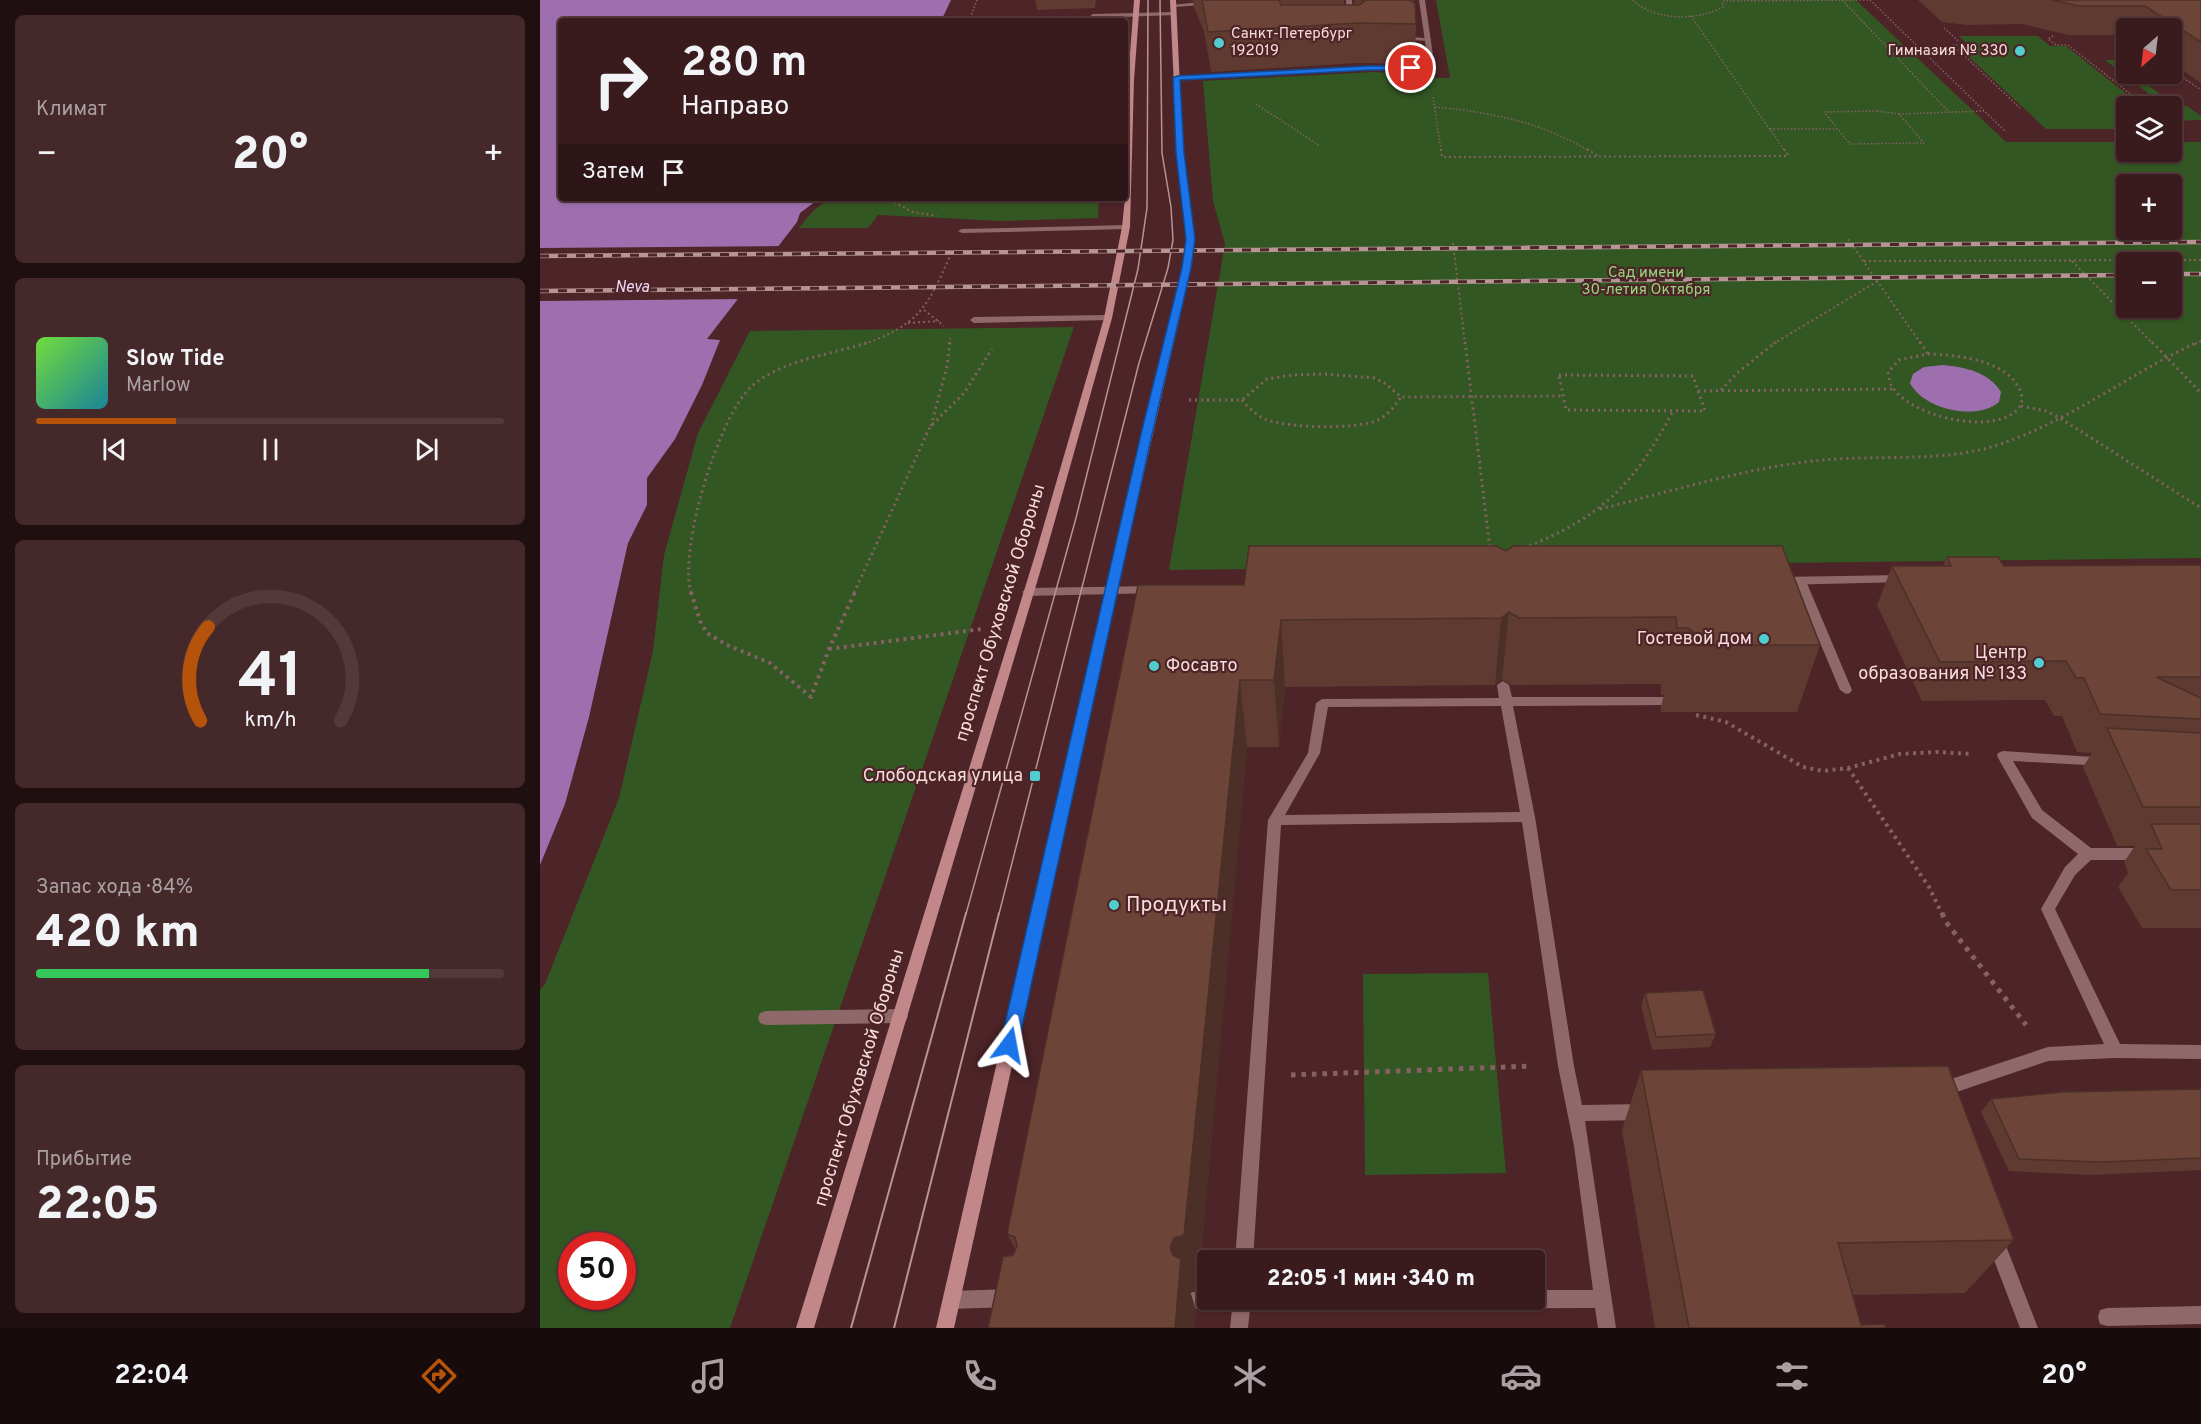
<!DOCTYPE html>
<html lang="ru">
<head>
<meta charset="utf-8">
<style>
	:root { --surface:#3a1b1d; --page:#45282a; --text:#f1f3f6; --muted:#aba1a4; --line:#54393b; --accent:#b45309 }
	body { margin:0; font-family:Overpass,sans-serif; background:var(--page); color:var(--text); height:100vh; display:flex; flex-direction:column; font-size:22px; white-space:nowrap }
	* { box-sizing:border-box; margin:0 }
	p { font-size:20px; color:var(--muted) }
	.icon { flex:none; width:33px; height:33px; fill:none; stroke:currentColor; stroke-width:2; stroke-linecap:round; stroke-linejoin:round }
	.map { position:relative; flex:1; overflow:hidden }
	.drawer { display:flex; flex-direction:column; gap:15px; padding:15px; background:#200f10; width:540px }
	.drawer>* { flex:none }
	.guide { position:absolute; left:18px; top:18px; width:570px; height:183px; border-radius:6px; box-shadow:0 2px 4px #0004,0 0 0 2px var(--line); background:#3a1b1d; color:var(--text); overflow:hidden }
	.needle { width:39px; rotate:208deg }
	.buttons { position:absolute; left:1576px; top:18px; display:grid; gap:12px }
	.buttons a { display:grid; place-items:center; width:66px; height:66px; border-radius:6px; background:var(--surface); box-shadow:0 2px 4px #0004,0 0 0 2px var(--line); font-size:30px }
	.speed { position:absolute; left:18px; top:1232px; display:flex; gap:12px; font-size:30px; font-weight:700; text-align:center }
	.speed>* { display:grid; place-content:center; width:78px; height:78px; border-radius:50%; background:var(--surface); box-shadow:0 2px 4px #0004,0 0 0 2px var(--line); line-height:1 }
	.speed .limit { border:9px solid #d22; background:#fff; color:#111 }
	.pin { position:absolute; display:grid; place-items:center; width:51px; height:51px; color:#fff; margin:-26px; border:3px solid #fff; border-radius:50%; box-shadow:0 2px 6px #0007 }
	.me { position:absolute; width:66px; margin:-33px; rotate:13deg; stroke-linejoin:round; filter:drop-shadow(0 0 4px #0008) }
	.turn { display:flex; align-items:center; gap:21px; height:126px; padding:0 24px; font-size:27px }
	.turn .icon { width:78px; height:78px; stroke-width:2.5 }
	.turn b { display:block; font-size:42px; line-height:51px }
	.then { display:flex; align-items:center; height:57px; padding:0 24px; background:#0003; gap:12px; font-size:22px }
	.big { font-size:45px; font-weight:800; line-height:1.1 }
	.drawer .card { flex:1; display:flex; flex-direction:column; justify-content:center; gap:9px; min-width:0; padding:0 21px; border-radius:9px; background:var(--page) }
	.drawer .dial { align-items:center; gap:0 }
	.dial svg { height:156px; overflow:visible; fill:none; stroke:var(--line); stroke-width:7; stroke-linecap:round; text-anchor:middle }
	.dial text { fill:var(--text); stroke:none }
	.song { display:flex; align-items:center; gap:18px }
	.cover { width:72px; height:72px; border-radius:9px; background:linear-gradient(135deg,hsl(100 70% 55%),hsl(190 70% 35%)) }
	.played { height:6px; border-radius:3px; background:linear-gradient(90deg,var(--accent) 30%,var(--line) 30%) }
	.keys { display:flex; justify-content:space-around; direction:ltr }
	.heat { display:flex; justify-content:space-between; align-items:center; font-size:33px; direction:ltr }
	.charge { height:9px; border-radius:4px; background:linear-gradient(90deg,#34c759 84%,var(--line) 0) }
	.trip { position:absolute; left:657px; top:1250px; width:348px; height:60px; border-radius:6px; background:var(--surface); box-shadow:0 2px 4px #0004,0 0 0 2px var(--line); font-weight:800; line-height:60px; text-align:center }
	.tab-bar { display:flex; height:96px; justify-content:space-around; align-items:center; background:#170b0c; color:var(--muted) }
	.tab-bar .icon { width:42px; height:42px }
	.tab-bar .on { color:var(--accent) }
	.tab-bar b { font-size:27px; color:var(--text) }
	main { display:flex; flex:1; min-height:0 }
	.map>svg:first-child { display:block }
	.green { fill:#335723; fill-rule:evenodd }
	.water { fill:#9e6fae }
	.pier { fill:#4d2427 }
	.lines { fill:none; stroke-linecap:round; stroke-linejoin:round }
	.path-far4 { stroke:#856163; stroke-width:1.5; stroke-dasharray:1.5 2; stroke-linecap:butt }
	.path-far3 { stroke:#856163; stroke-width:2; stroke-dasharray:2 3; stroke-linecap:butt }
	.path-far2 { stroke:#856163; stroke-width:3; stroke-dasharray:2 4; stroke-linecap:butt }
	.path-far1 { stroke:#856163; stroke-width:4; stroke-dasharray:3 4.5; stroke-linecap:butt }
	.path { stroke:#856163; stroke-width:5; stroke-dasharray:4.5 6; stroke-linecap:butt }
	.lane { fill:#8f696a; fill-rule:evenodd }
	.street { fill:#8f696a; fill-rule:evenodd }
	.secondary { fill:#c28789; fill-rule:evenodd }
	.tram-far1 { stroke:#b59596; stroke-width:1.5 }
	.tram { stroke:#b59596; stroke-width:2 }
	.rail-casing { stroke:#b59596; stroke-width:4.5 }
	.rail { stroke:#4d2427; stroke-width:3; stroke-dasharray:9; stroke-linecap:butt }
	.wall { fill:#5e3a30 }
	.shaded-wall { fill:#4c3027 }
	.building { fill:#6d4438; stroke:#4c3027; stroke-width:1.5 }
	.route { fill:#1a73e8; stroke:#114b97; stroke-width:1.5 }
	.poi-dot { fill:#52cdcf; stroke:#4d2427; stroke-width:2 }
	.labels { text-anchor:middle; dominant-baseline:central; stroke-width:4.5; stroke-linejoin:round; paint-order:stroke }
	.far-poi-label { font-size:15px; fill:#f7dcdc; stroke:#4d2427; text-anchor:start }
	.far-park-label { font-size:15px; fill:#95d57b; stroke:#4d2427 }
	.far-water-label { font-size:16px; font-style:italic; fill:#f2d9fc; stroke:#4d2427 }
	.street-label { font-size:18px; fill:#f7dcdc; stroke:#4d2427 }
	.poi-label { font-size:18px; fill:#f7dcdc; stroke:#4d2427; text-anchor:end }
	.near-poi-label { font-size:21px; fill:#f7dcdc; stroke:#4d2427; text-anchor:start }
</style>
</head>
<body>
<main>
<section class="drawer">
<div class="card"><p>Климат</p>
<div class="heat"><a>−</a><b class="big">20°</b><a>+</a></div>
</div>
<div class="card">
<div class="song"><i class="cover"></i><div><b>Slow Tide</b><p>Marlow</p></div></div>
<div class="played"></div>
<div class="keys"><svg class="icon" aria-label="previous" viewBox="0 0 24 24"><path d="M18 5L8 12l10 7zM5 5v14"/></svg><svg class="icon" aria-label="pause" viewBox="0 0 24 24"><path d="M8 5v14M16 5v14"/></svg><svg class="icon" aria-label="next" viewBox="0 0 24 24"><path d="M6 5l10 7-10 7zM19 5v14"/></svg></div>
</div>
<div class="card dial"><svg viewBox="0 0 100 80">
<path d="M14 69A42 42 0 1 1 86 69"/>
<path d="M14 69A42 42 0 0 1 18 21" stroke="#b45309"/>
<text x="50" y="56" font-size="32" font-weight="700">41</text>
<text x="50" y="72" font-size="11">km/h</text>
</svg></div>
<div class="card"><p>Запас хода · 84%</p><b class="big">420 km</b><div class="charge"></div></div>
<div class="card"><p>Прибытие</p><b class="big">22:05</b></div>
</section>
<div class="map">
<svg width="1661" height="1328" viewBox="0 0 1661 1328">
	<rect width="100%" height="100%" fill="#4d2427"/>
	<g class="green">
		<path d="M 896,0 L 1316,0 L 1466,142 L 1587,142 L 1587,152 L 1632,152 L 1632,142 L 1661,142 L 1661,558 L 629,570 L 685,244 L 673,201 L 663,81 L 834,72 L 865,74 L 878,78 L 910,78 ZM 1587,184 L 1632,184 L 1632,230 L 1587,230 ZM 1587,262 L 1632,262 L 1632,308 L 1587,308 Z"/>
		<polygon points="1419,36 1498,36 1510,46 1526,46 1602,106 1625,106 1565,60 1575,60 1587,69 1587,74 1593,74 1636,106 1647,106 1661,116 1661,120 1632,121 1632,106 1587,106 1587,129 1506,129 1417,46 1429,46"/>
		<polygon points="290,198 559,198 558,218 461,221 338,215 328,228 259,228 272,212"/>
		<path d="M 534,327 L 190,1328 L 0,1328 L 0,990 L 5,984 L 79,798 L 113,651 L 124,555 L 158,433 L 210,331 ZM 32,1245 L 82,1245 L 82,1296 L 32,1296 Z"/>
		<polygon points="948,973 966,1173 825,1175 823,974"/>
	</g>
	<g class="water">
		<polygon points="0,0 411,0 401,21 21,21 21,198 280,198 260,213 257,222 167,339 180,340 162,385 135,439 107,478 107,505 88,543 49,717 25,804 0,865"/>
		<path d="M 1403,365 C 1424,367 1449,372 1461,392 L 1459,402 C 1437,421 1384,410 1370,383 L 1373,374 L 1384,367 Z"/>
	</g>
	<polygon class="pier" points="242,246 201,299 0,301 0,248"/>
	<g class="lines">
		<g class="path-far4">
			<path d="M 1093,0 C 1114,21 1158,21 1183,7 L 1182,1"/>
			<polyline points="1302,0 1409,112"/>
			<polyline points="1330,0 1466,132"/>
			<polyline points="1183,1 1329,0"/>
			<polyline points="1151,16 1245,151"/>
			<polyline points="429,21 437,0"/>
			<polyline points="1404,28 1423,45 1413,45 1480,108"/>
			<polyline points="1513,36 1508,39 1516,45 1528,45 1597,99 1594,99"/>
			<polyline points="1574,41 1587,41"/>
			<polyline points="1632,70 1661,90"/>
			<polyline points="1593,95 1603,95 1617,106"/>
			<polyline points="893,97 901,151"/>
			<polyline points="716,104 780,146"/>
			<path d="M 895,107 C 949,112 1002,122 1049,151"/>
			<polygon points="1337,111 1359,114 1384,143 1310,144 1284,112"/>
			<polyline points="1359,114 1444,111"/>
			<polyline points="1230,129 1297,129"/>
		</g>
		<g class="path-far3">
			<polyline points="901,149 902,157 1248,156"/>
			<polyline points="1047,149 1058,156"/>
			<polyline points="1244,149 1248,155"/>
			<polyline points="345,198 373,212 397,216"/>
			<polyline points="1308,239 1381,344"/>
			<polyline points="913,243 925,344"/>
			<polyline points="1324,261 1661,260"/>
			<polyline points="1532,261 1613,344"/>
			<polyline points="384,310 404,326"/>
			<polyline points="368,323 399,321"/>
			<path d="M 324,344 C 379,325 388,306 410,256"/>
			<polyline points="409,344 410,338"/>
			<polyline points="1233,344 1338,281"/>
			<polyline points="1655,344 1661,341"/>
		</g>
		<g class="path-far2">
			<polyline points="925,342 950,549"/>
			<polyline points="1380,342 1388,354"/>
			<polyline points="1612,342 1661,393"/>
			<path d="M 1388,354 C 1418,355 1470,360 1481,393 C 1483,400 1482,405 1477,410 C 1451,436 1368,416 1351,385 C 1349,382 1349,376 1348,372 L 1359,360 Z"/>
			<polygon points="1019,375 1153,376 1165,411 1026,410"/>
			<polyline points="1181,390 1197,373 1236,342"/>
			<polyline points="1158,391 1352,389"/>
			<polyline points="649,400 702,400 727,379 753,375 784,374 835,378 846,384 861,397 1023,396"/>
			<path d="M 702,400 C 709,408 717,416 727,420 C 752,428 815,430 838,420 C 848,415 855,406 861,397"/>
			<polyline points="1481,406 1506,411 1520,418 1661,508"/>
			<polyline points="391,426 407,366 410,342"/>
			<path d="M 1060,509 C 1133,491 1208,467 1283,460 C 1336,455 1400,462 1451,447 C 1525,425 1588,374 1658,342"/>
			<path d="M 984,548 C 1062,517 1094,485 1133,411"/>
			<path d="M 151,593 C 138,549 179,415 212,386 C 243,359 292,355 329,342"/>
			<polyline points="314,593 390,427 424,393 452,349"/>
		</g>
		<g class="path-far1">
			<polyline points="151,592 160,621 167,633 187,645 230,663 271,697 289,649 315,592"/>
			<polyline points="289,649 442,629"/>
			<polyline points="1156,715 1186,722 1263,767 1283,771 1308,768 1360,754 1397,752 1432,754"/>
			<polyline points="1308,768 1389,887 1402,914"/>
		</g>
		<g class="path">
			<polyline points="1402,913 1406,922 1486,1025"/>
			<polyline points="751,1075 992,1066"/>
		</g>
		<g class="lane">
			<polygon points="806,0 812,0 813,21 810,23 807,21"/>
			<polygon points="661,2 663,5 634,7 631,5"/>
			<polygon points="634,12 636,15 553,18 550,16 553,14"/>
			<polygon points="874,37 891,39 888,41 872,40"/>
			<polygon points="829,66 892,67 895,69 892,71 829,70 637,80 634,78 637,76"/>
			<polygon points="589,225 589,229 586,229 422,233 418,231 422,229"/>
			<polygon points="568,315 571,316 571,320 434,323 430,320 434,317"/>
			<polygon points="1260,577 1266,581 1312,690 1310,693 1306,694 1300,690 1254,581"/>
			<path d="M 963,681 L 969,685 L 972,697 L 1130,697 L 1136,701 L 1130,705 L 973,706 L 995,817 L 1034,1066 L 1042,1105 L 1104,1104 L 1110,1106 L 1112,1112 L 1110,1118 L 1104,1120 L 1045,1121 L 1076,1328 L 1058,1328 L 1055,1308 L 710,1309 L 708,1328 L 690,1328 L 692,1309 L 657,1309 L 650,1307 L 648,1300 L 650,1293 L 657,1291 L 668,1291 L 668,1299 L 994,1299 L 994,1290 L 1053,1290 L 1034,1146 L 1018,1066 L 982,822 L 741,825 L 713,1260 L 695,1260 L 728,820 L 768,753 L 776,703 L 782,699 L 959,698 L 957,685 ZM 961,706 L 980,812 L 745,815 L 780,753 L 788,707 Z"/>
			<polygon points="1463,751 1569,758 1570,761 1569,764 1564,766 1473,761 1502,810 1551,848 1606,848 1611,850 1613,854 1611,858 1606,860 1551,860 1535,875 1515,909 1580,1044 1661,1045 1661,1059 1575,1058 1508,1061 1399,1098 1393,1095 1391,1090 1393,1085 1508,1047 1564,1044 1501,909 1525,867 1538,854 1492,818 1457,756 1458,753"/>
			<polygon points="360,1009 366,1011 368,1016 366,1021 360,1023 226,1025 220,1023 218,1018 220,1013 226,1011"/>
			<polygon points="1455,1230 1461,1233 1498,1328 1480,1328 1446,1239 1449,1233"/>
			<polygon points="471,1289 478,1291 480,1298 478,1305 471,1307 412,1309 405,1307 403,1300 405,1293 412,1291"/>
			<polygon points="1661,1306 1661,1324 1567,1326 1560,1324 1558,1317 1560,1310 1567,1308"/>
		</g>
		<g class="street">
			<polygon points="879,0 885,0 895,69 892,71 889,69"/>
			<polygon points="1363,575 1369,579 1367,582 1239,585 1233,581 1239,577"/>
			<polygon points="613,586 619,590 617,593 488,596 482,592 488,588"/>
		</g>
		<g class="secondary">
			<polygon points="594,0 600,0 594,80 590,227 572,318 506,552 274,1328 256,1328 496,552 564,318 582,227 585,198 588,80"/>
			<polygon points="630,0 636,0 643,153 654,239 651,268 577,591 414,1328 396,1328 565,591 643,268 646,239 637,153"/>
		</g>
		<g class="tram-far1">
			<polyline points="426,914 536,518 598,269 607,208 608,0"/>
			<polyline points="459,914 599,363 628,268 633,240 631,207 622,153 620,0"/>
		</g>
		<g class="tram">
			<polyline points="311,1328 426,913"/>
			<polyline points="354,1328 459,913"/>
		</g>
		<defs>
			<g id="rail">
				<polyline points="0,256 1661,242"/>
				<polyline points="1632,274 1661,274"/>
				<polyline points="0,291 1587,275"/>
			</g>
		</defs>
		<use href="#rail" class="rail-casing"/>
		<use href="#rail" class="rail"/>
	</g>
	<g class="wall">
		<polygon points="495,0 556,0 555,8 497,10"/>
		<polygon points="650,0 804,0 804,5 815,5 814,0 874,0 876,24 875,64 818,63 671,72 664,31 654,8 653,1"/>
		<polygon points="1378,0 1661,0 1661,83 1632,63 1632,28 1587,28 1587,35 1528,35 1482,24 1427,25 1402,22"/>
		<polygon points="966,551 1280,645 1257,712 1121,712 1121,707 1124,695 1121,695 1121,684 971,685 962,679 955,685 745,687 739,747 707,747 658,1289 650,1291 656,1311 473,1255 475,1249 467,1234 704,585"/>
		<polygon points="1407,557 1464,566 1661,565 1661,928 1602,928 1578,887 1588,873 1584,862 1595,846 1577,846 1543,767 1552,753 1537,752 1522,716 1514,716 1505,700 1382,701 1337,605 1352,566 1403,566"/>
		<polygon points="1105,993 1176,1034 1170,1047 1112,1050 1101,1006"/>
		<polygon points="1101,1070 1474,1240 1425,1293 1313,1295 1321,1325 1346,1328 1115,1328 1082,1130"/>
		<polygon points="1661,1089 1661,1170 1550,1175 1469,1171 1441,1112 1451,1099"/>
	</g>
	<g class="shaded-wall">
		<polygon points="969,612 962,679 955,685 961,618"/>
		<polygon points="741,620 745,687 739,747 734,680"/>
		<polygon points="700,680 707,747 658,1289 650,1291 656,1311 655,1328 635,1328 630,1247"/>
	</g>
	<g class="building">
		<polygon points="662,0 739,0 741,5 819,5 824,2 821,0 871,0 871,1 875,3 876,24 818,23 668,32"/>
		<polygon points="1512,0 1661,0 1661,42 1605,6 1539,6"/>
		<polygon points="709,546 956,546 966,551 973,546 1242,546 1280,645 1137,645 1137,640 1148,640 1155,633 1148,628 1137,628 1136,617 979,618 969,612 961,618 741,620 734,680 700,680 644,1235 634,1238 630,1247 633,1255 641,1259 635,1328 448,1328 463,1257 473,1255 477,1246 475,1237 467,1234 598,585 704,585"/>
		<polygon points="1407,557 1458,557 1464,566 1661,565 1661,677 1616,677 1661,698 1661,719 1560,714 1544,678 1536,678 1526,661 1400,662 1352,566 1411,566"/>
		<polygon points="1567,728 1661,733 1661,807 1603,807"/>
		<polygon points="1611,824 1661,824 1661,890 1631,890 1606,849 1622,849"/>
		<polygon points="1163,990 1176,1034 1116,1037 1105,993"/>
		<polygon points="1408,1066 1474,1240 1298,1243 1321,1325 1344,1324 1346,1328 1149,1328 1101,1070"/>
		<polygon points="1661,1089 1661,1158 1562,1162 1479,1159 1451,1099 1523,1092"/>
	</g>
	<polygon class="route" points="829,66 871,66 874,68 871,70 829,70 640,80 644,153 655,239 651,268 613,430 478,1045 475,1051 469,1053 462,1051 460,1045 602,430 642,268 646,239 636,153 633,78 637,76"/>
	<g class="poi-dot">
		<circle cx="679" cy="43" r="6"/>
		<circle cx="1480" cy="51" r="6"/>
		<circle cx="1224" cy="639" r="6"/>
		<circle cx="1499" cy="663" r="6"/>
		<circle cx="614" cy="666" r="6"/>
		<rect x="489" y="770" width="12" height="12" rx="3"/>
		<circle cx="574" cy="905" r="6"/>
	</g>
	<g class="labels">
		<g class="far-poi-label">
			<text x="691" y="34">Санкт-Петербург<tspan x="691" dy="17">192019</tspan></text>
			<text x="1468" y="51" text-anchor="end">Гимназия № 330</text>
		</g>
		<g class="far-park-label">
			<text x="1106" y="273">Сад имени<tspan x="1106" dy="17">30-летия Октября</tspan></text>
		</g>
		<g class="far-water-label">
			<text x="92" y="288">Neva</text>
		</g>
		<g class="street-label">
			<text transform="translate(461 613) rotate(-73)">проспект Обуховской Обороны</text>
			<text transform="translate(320 1078) rotate(-73)">проспект Обуховской Обороны</text>
		</g>
		<g class="poi-label">
			<text x="1212" y="639">Гостевой дом</text>
			<text x="1487" y="653">Центр<tspan x="1487" dy="21">образования № 133</tspan></text>
			<text x="626" y="666" text-anchor="start">Фосавто</text>
			<text x="483" y="776">Слободская улица</text>
		</g>
		<g class="near-poi-label">
			<text x="586" y="905">Продукты</text>
		</g>
	</g>
</svg>
<div class="buttons">
<a><svg class="needle" viewBox="-14 -14 28 28"><path d="M0-13l5 13h-10z" fill="#e53935"/><path d="M0 13l5-13h-10z" fill="#aba1a4"/></svg></a>
<a><svg class="icon" aria-label="layers" viewBox="0 0 24 24"><path d="M12 4l9 5-9 5-9-5zM3 14l9 5 9-5"/></svg></a>
<a>+</a>
<a>−</a>
</div>
<div class="speed"><div class="limit">50</div></div>
<div class="pin" style="left:871px;top:68px;background:#d93025"><svg class="icon" aria-label="arrive" viewBox="0 0 24 24"><path d="M6 21V4h12l-3 4 3 4H6"/></svg></div>
<svg class="me" style="left:469px;top:1045px" viewBox="-20 -20 40 40"><path d="M0-17L14 15 0 8-14 15z" fill="#1a73e8" stroke="#fff" stroke-width="4"/></svg>
<div class="trip">22:05 · 1 мин · 340 m</div>
<div class="guide">
<div class="turn"><svg class="icon" aria-label="right" viewBox="0 0 24 24"><path d="M7 20v-9h11M14 6l5 5-5 5"/></svg><div><b>280 m</b>Направо</div></div>
<div class="then">Затем<svg class="icon" aria-label="arrive" viewBox="0 0 24 24"><path d="M6 21V4h12l-3 4 3 4H6"/></svg></div>
</div>
</div>
</main>
<nav class="tab-bar">
<b>22:04</b>
<svg class="icon on" aria-label="directions" viewBox="0 0 24 24"><path d="M12 3l9 9-9 9-9-9zM9 14v-3h6M13 9l2 2-2 2"/></svg>
<svg class="icon" aria-label="music" viewBox="0 0 24 24"><path d="M9 18V5l10-2v13"/><circle cx="6" cy="18" r="3"/><circle cx="16" cy="16" r="3"/></svg>
<svg class="icon" aria-label="phone" viewBox="0 0 24 24"><path d="M5 4h4l2 5-3 2q2 4 5 5l2-3 5 2v4C11 20 4 13 5 4z"/></svg>
<svg class="icon" aria-label="climate" viewBox="0 0 24 24"><path d="M12 3v18M4 7l16 10M4 17L20 7"/></svg>
<svg class="icon" aria-label="car" viewBox="0 0 24 24"><path d="M5 17H2v-5l4-1 3-4h7l3 4 3 1v5h-3M9 17h6M6 11h13"/><circle cx="7" cy="17" r="2"/><circle cx="17" cy="17" r="2"/></svg>
<svg class="icon" aria-label="filters" viewBox="0 0 24 24"><path d="M4 7h16M4 17h16"/><circle cx="9" cy="7" r="2"/><circle cx="15" cy="17" r="2"/></svg>
<b>20°</b>
</nav>
</body>
</html>
